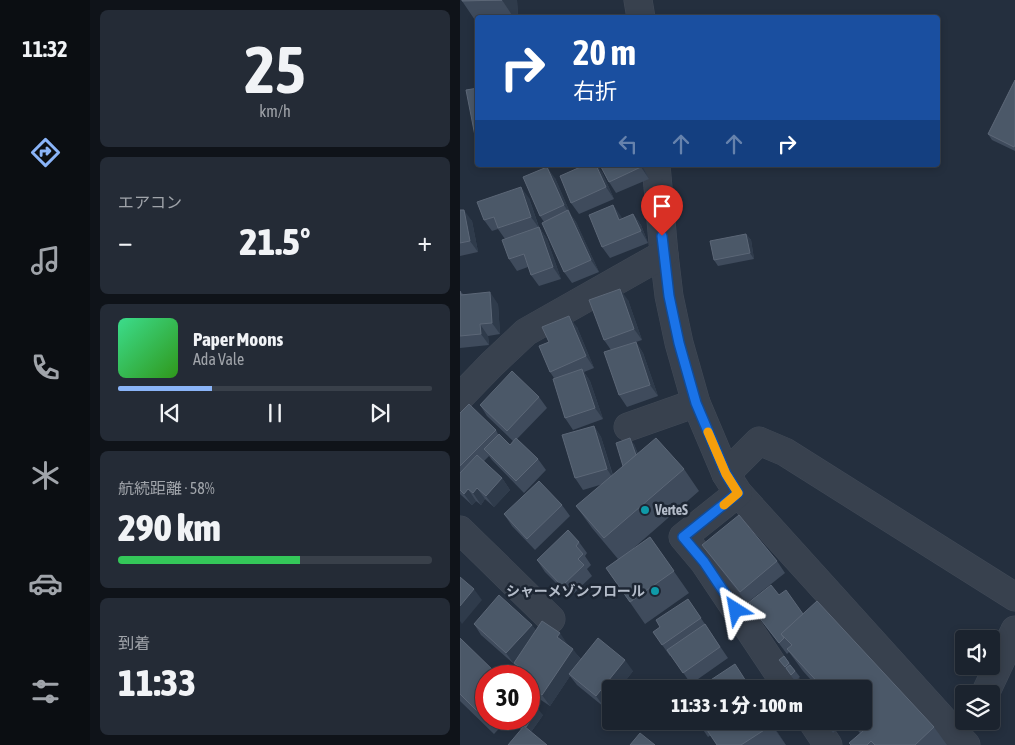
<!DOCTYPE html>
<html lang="ja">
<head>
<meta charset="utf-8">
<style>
	:root { --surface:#1b232e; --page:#242b36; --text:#f1f3f6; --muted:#a0a4aa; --line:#39404a; --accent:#8ab4f8 }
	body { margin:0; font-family:"Asap Condensed","Noto Sans JP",sans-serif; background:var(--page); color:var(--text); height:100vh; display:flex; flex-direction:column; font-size:19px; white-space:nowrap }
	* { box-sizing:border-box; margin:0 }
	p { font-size:16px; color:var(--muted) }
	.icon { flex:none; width:28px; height:28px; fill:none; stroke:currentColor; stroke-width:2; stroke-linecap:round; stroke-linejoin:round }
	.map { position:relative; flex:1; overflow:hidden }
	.sheet { display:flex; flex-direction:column; gap:10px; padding:10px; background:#0f1319; width:370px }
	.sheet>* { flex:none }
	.guide { position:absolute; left:15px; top:15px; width:465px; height:152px; border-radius:5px; box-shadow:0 2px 8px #0003,0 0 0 1px var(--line); background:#1a4fa0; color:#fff; overflow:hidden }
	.fabs { position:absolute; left:495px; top:630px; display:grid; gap:10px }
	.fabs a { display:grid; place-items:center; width:45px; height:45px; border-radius:5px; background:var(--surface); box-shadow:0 2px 8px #0003,0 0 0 1px var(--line); font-size:25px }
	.speed { position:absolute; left:15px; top:665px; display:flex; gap:10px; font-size:25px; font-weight:700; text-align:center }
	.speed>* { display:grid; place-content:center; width:65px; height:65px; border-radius:50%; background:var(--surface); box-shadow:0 2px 8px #0003,0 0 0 1px var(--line); line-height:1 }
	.speed .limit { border:8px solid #d22; background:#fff; color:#111 }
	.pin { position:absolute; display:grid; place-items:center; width:42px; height:42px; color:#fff; margin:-51px -21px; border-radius:50% 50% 50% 0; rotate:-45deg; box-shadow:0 0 5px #0007 }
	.pin .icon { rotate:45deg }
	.me { position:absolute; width:55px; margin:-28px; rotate:326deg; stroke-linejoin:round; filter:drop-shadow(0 0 4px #0008) }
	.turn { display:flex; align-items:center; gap:18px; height:105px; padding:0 15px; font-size:22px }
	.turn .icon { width:65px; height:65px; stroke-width:2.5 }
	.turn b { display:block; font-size:35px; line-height:42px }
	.lanes { display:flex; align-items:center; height:48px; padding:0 15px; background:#0003; justify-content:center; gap:25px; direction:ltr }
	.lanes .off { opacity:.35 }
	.big { font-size:38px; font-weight:800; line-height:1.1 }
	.sheet .card { flex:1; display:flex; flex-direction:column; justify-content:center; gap:8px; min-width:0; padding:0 18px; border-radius:8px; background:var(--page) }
	.sheet .dial { align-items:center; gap:0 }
	.dial b { font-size:65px; line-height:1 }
	.song { display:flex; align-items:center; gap:15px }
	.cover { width:60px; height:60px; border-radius:8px; background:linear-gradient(135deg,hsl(150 70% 55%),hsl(110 70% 35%)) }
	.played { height:5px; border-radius:2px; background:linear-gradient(90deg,var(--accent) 30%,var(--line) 30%) }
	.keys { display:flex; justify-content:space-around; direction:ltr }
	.heat { display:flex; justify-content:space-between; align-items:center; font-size:28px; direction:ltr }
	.charge { height:8px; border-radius:4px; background:linear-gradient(90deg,#34c759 58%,var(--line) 0) }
	.trip { position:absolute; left:142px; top:680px; width:270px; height:50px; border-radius:5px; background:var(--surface); box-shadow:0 2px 8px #0003,0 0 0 1px var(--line); font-weight:800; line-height:50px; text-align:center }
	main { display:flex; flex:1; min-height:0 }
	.dock { display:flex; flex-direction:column; width:90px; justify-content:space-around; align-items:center; background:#0b0e12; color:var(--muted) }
	.dock .icon { width:35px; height:35px }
	.dock .current { color:var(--accent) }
	.dock b { font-size:22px; color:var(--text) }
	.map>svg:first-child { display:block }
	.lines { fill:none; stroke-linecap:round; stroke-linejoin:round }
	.minor-casing { stroke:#414a57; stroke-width:29 }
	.minor { stroke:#38414e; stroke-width:28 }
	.wall { fill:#3f4b5c }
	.shaded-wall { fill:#2f3b4b }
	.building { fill:#4b5868; stroke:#5c6777 }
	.route-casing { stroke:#114b97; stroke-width:12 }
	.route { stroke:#1a73e8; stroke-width:9 }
	.slow { stroke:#f59e0b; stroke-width:9 }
	.culture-dot { fill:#0f9aa8; stroke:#1d2633; stroke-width:2 }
	.labels { text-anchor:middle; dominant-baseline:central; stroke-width:5; stroke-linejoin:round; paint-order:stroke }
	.poi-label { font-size:14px; font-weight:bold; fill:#b4bcc9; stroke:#1d2633; text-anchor:start }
</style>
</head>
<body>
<main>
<nav class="dock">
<b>11:32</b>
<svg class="icon current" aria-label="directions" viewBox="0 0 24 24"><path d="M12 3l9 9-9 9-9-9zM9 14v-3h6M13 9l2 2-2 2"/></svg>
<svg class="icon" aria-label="music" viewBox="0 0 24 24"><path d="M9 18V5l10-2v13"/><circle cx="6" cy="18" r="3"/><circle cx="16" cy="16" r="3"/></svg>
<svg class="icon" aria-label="phone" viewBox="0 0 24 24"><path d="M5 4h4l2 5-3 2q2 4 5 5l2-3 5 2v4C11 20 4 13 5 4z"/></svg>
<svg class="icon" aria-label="climate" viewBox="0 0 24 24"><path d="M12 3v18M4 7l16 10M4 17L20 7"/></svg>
<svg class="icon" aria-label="car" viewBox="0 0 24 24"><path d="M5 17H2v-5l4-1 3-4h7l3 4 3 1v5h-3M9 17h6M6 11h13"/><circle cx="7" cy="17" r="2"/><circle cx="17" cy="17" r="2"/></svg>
<svg class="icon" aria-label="filters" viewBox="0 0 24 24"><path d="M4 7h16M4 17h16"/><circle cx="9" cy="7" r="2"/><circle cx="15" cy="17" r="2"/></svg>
</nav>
<section class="sheet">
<div class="card dial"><b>25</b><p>km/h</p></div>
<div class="card"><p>エアコン</p>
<div class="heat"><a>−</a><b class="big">21.5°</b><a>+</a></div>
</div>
<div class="card">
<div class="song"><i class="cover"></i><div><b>Paper Moons</b><p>Ada Vale</p></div></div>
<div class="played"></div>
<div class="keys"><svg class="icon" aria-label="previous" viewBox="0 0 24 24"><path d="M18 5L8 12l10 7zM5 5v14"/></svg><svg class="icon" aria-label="pause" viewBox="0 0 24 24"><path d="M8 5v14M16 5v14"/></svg><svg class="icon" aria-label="next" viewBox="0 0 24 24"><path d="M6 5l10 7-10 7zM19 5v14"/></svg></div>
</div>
<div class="card"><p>航続距離 · 58%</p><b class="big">290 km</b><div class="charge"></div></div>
<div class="card"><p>到着</p><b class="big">11:33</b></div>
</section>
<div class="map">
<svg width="555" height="745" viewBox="0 0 555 745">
	<rect width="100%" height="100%" fill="#242f3e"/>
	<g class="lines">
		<defs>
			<g id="minor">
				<polyline points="178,0 181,18"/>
				<polyline points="196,165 204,254 209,296 219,343 236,403 266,474 278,493 506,745"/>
				<polyline points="0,397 32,364 66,332 204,254"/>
				<polyline points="168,427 236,403"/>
				<polyline points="266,474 299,441 325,452 555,597"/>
				<polyline points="278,493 223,537 244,562 329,689"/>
				<polyline points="0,530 91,619"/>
				<polyline points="525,694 555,630"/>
				<polyline points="352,721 368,745"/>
			</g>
		</defs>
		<use href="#minor" class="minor-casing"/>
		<use href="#minor" class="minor"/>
	</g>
	<g class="wall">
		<polygon points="2,0 57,0 58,18 18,18 17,23 2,1"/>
		<polygon points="555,80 555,151 532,140 528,134"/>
		<polygon points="182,165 189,179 156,193 149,182"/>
		<polygon points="142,172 154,199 119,214 111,203"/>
		<polygon points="95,178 111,215 116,222 139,272 112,283 104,272 84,222 80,216"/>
		<polygon points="69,198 79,227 87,239 101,279 79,286 71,275 68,267 57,271 49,259 45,239 38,229 32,231 24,220"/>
		<polygon points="153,205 162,219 173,214 181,225 188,243 150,258 142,247"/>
		<polygon points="0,210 12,221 18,252 0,256"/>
		<polygon points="286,234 291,240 294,259 258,266 254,260"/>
		<polygon points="0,291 3,294 38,304 40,334 28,336 29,345 0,348"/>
		<polygon points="168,300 182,340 176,342 183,353 198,396 167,407 159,395 151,350 144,340"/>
		<polygon points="117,327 134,368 124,372 130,381 143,419 113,430 105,418 94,378 90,372 89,342"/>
		<polygon points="79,397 87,408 57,439 78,459 86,470 64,493 32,460 29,456 24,461 42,478 50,490 34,507 25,499 21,505 16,501 12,505 0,494 0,413 36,430 38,434 50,445 53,441 27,416 20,405"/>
		<polygon points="134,426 141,437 153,475 163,466 174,444 178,454 224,469 239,491 168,553 190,537 229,593 185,624 146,568 158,559 132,528 116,506 143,484 123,490 115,478"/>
		<polygon points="102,505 110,516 75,550 52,526 44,514"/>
		<polygon points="119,542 127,553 125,556 131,565 127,569 132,576 110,597 85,572 77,560"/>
		<polygon points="242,545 317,561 325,573 287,603 250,556"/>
		<polygon points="319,595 343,614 474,727 487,745 391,745 400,733 389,721 404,721 404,689 359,689 343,671 329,652 327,654 288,603"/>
		<polygon points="228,599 268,658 231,684 211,655 210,656 193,632 200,627"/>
		<polygon points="14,624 72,625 76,631 108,645 121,659 173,671 159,689 151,689 151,698 144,707 117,685 110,676 90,706 69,692 69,676 62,674 54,664 21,635"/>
		<polygon points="0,638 26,676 26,719 48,719 34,734 0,701"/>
		<polygon points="324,656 340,677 335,681 319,660"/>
		<polygon points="83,715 71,732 61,730 56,723"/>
		<polygon points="237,721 310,721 326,745 257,745 251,735 248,737"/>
		<polygon points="364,721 372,721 377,729 373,733"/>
	</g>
	<g class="shaded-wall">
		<polygon points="42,0 57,0 58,18 54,18"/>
		<polygon points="136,165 137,165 142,172 154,199 146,187"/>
		<polygon points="180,165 182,165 189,179 181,167"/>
		<polygon points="87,167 95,178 111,215 116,222 139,272 131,260 109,213 104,205"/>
		<polygon points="61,187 69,198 79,228 71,217"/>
		<polygon points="153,205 161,216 167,231 159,220"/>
		<polygon points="4,210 12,221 18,252 10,241"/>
		<polygon points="173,214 181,225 188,243 181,231"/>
		<polygon points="79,227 87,239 101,279 93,267"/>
		<polygon points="286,234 291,240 294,259 290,253"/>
		<polygon points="160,289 168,300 182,340 174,329"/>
		<polygon points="30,292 38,304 40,334 32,323"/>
		<polygon points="109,316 117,327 134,368 126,356"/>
		<polygon points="20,324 28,336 29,345 21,334"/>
		<polygon points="176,342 183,353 198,396 190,385"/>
		<polygon points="122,369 130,381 143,419 135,408"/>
		<polygon points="134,426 141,437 154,480 147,469"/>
		<polygon points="170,438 174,444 182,468 178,462"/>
		<polygon points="42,478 50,490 34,507 26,496"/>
		<polygon points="17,488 25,499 21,505 13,493"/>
		<polygon points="8,489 16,501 12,505 4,494"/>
		<polygon points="14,589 22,600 2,624 0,621 0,606"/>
		<polygon points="72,625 80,636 54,664 46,653"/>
		<polygon points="100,633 108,645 97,637"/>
		<polygon points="113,649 121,660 109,674 110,676 90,706 82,695"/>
		<polygon points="165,660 173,671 159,689 151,689 151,698 144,707 136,696"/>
		<polygon points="78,709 83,715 69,735 65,729"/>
		<polygon points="309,721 310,721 326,745"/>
	</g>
	<g class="building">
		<polygon points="2,0 42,0 2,1"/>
		<polygon points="555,80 555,145 554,147 528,134"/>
		<polygon points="18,88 18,145 17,146 6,90"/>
		<polygon points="125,165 136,165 146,187 111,203 100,176"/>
		<polygon points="140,165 180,165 181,167 149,182"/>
		<polygon points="87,167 104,205 80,216 63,177"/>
		<polygon points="61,187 71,217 38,228 34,217 24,220 17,202"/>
		<polygon points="153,205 159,220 173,214 181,231 142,247 129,215"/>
		<polygon points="0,210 4,210 10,241 0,243"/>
		<polygon points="108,210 131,260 104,272 82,223"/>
		<polygon points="79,227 93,267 71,275 64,254 49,259 42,240"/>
		<polygon points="286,234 290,253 254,260 250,241"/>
		<polygon points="160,289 174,329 144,340 129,300"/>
		<polygon points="0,291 1,295 30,292 32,323 20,324 21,334 0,336"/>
		<polygon points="109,316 126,356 90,372 79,346 89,342 82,327"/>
		<polygon points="176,342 190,385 159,395 144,352"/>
		<polygon points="122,369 135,408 105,418 93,379"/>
		<polygon points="52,371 79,397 47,431 20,405"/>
		<polygon points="9,404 36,430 0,466 0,413"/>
		<polygon points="134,426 147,469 115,478 102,435"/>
		<polygon points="39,434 50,445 56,438 78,459 56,481 24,449"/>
		<polygon points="170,438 176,455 163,466 156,443"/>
		<polygon points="196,438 224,469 144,538 116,506"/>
		<polygon points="17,455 42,478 26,496 17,488 13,493 8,489 4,494 0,490 0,473"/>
		<polygon points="79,481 102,505 67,539 44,514"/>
		<polygon points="279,515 317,561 280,592 242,545"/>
		<polygon points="108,530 119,542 116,546 123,554 118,559 124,565 102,586 77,560"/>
		<polygon points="190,537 214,571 170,602 146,568"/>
		<polygon points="0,577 14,589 0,606"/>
		<polygon points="311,585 319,595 326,590 343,614 321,634 324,638 319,643 288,603"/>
		<polygon points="39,595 72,625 46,653 14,624"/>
		<polygon points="228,599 241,618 202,645 193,632 200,627 196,620"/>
		<polygon points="357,601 474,727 455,745 415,745 411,741 407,745 391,745 389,743 403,731 394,721 404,721 404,689 364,689 327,649 332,645 321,634"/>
		<polygon points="82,621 100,633 97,637 113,649 82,695 69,686 69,676 60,676 64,670 54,663"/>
		<polygon points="245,624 260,647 223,673 207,650"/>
		<polygon points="0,638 39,676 26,676 26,704 18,712 0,694"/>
		<polygon points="138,638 165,660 136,696 109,674"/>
		<polygon points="324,656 329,663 325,667 319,660"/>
		<polygon points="275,664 291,689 237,689"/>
		<polygon points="330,665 335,671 331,675 326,668"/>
		<polygon points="69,703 78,709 66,727 64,726 63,728 56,723 58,719 69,719"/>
		<polygon points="237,721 242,721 243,724 240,726"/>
		<polygon points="241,721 309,721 312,725 281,745 257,745"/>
		<polygon points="364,721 372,721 373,723 368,727"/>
		<polygon points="64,726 87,745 48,745"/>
		<polygon points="180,733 195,745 170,745"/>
	</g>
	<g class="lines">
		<defs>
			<polyline id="route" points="202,236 209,296 219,343 236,403 266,474 278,493 223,537 244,562 276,610"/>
		</defs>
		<use href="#route" class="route-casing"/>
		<use href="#route" class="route"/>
		<polyline class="slow" points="248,432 266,474 278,493 264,505"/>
	</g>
	<g class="culture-dot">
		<circle cx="185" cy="510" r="5"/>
		<circle cx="195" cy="591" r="5"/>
	</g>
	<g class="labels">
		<g class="poi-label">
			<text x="195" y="510">VerteS</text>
			<text x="185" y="591" text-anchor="end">シャーメゾンフロール</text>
		</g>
	</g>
</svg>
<div class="fabs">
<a><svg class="icon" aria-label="sound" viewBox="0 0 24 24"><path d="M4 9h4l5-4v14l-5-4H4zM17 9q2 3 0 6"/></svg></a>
<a><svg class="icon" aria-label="layers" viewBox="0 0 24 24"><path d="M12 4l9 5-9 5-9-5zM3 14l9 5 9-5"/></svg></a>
</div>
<div class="speed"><div class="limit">30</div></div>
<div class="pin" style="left:202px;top:236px;background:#d93025"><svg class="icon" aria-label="arrive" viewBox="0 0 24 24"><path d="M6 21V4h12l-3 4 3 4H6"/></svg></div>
<svg class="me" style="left:276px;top:610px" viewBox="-20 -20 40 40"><path d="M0-17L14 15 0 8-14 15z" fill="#1a73e8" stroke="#fff" stroke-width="4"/></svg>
<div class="trip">11:33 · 1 分 · 100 m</div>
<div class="guide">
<div class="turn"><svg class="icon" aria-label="right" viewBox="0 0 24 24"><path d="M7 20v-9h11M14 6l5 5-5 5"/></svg><div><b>20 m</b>右折</div></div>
<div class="lanes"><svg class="icon off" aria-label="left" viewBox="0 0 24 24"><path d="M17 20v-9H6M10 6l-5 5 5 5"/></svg><svg class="icon off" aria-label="ahead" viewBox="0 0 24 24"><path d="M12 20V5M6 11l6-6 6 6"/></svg><svg class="icon off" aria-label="ahead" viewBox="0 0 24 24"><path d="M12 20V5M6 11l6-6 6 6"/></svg><svg class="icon" aria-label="right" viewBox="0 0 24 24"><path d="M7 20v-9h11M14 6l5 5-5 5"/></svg></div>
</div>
</div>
</main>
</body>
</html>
